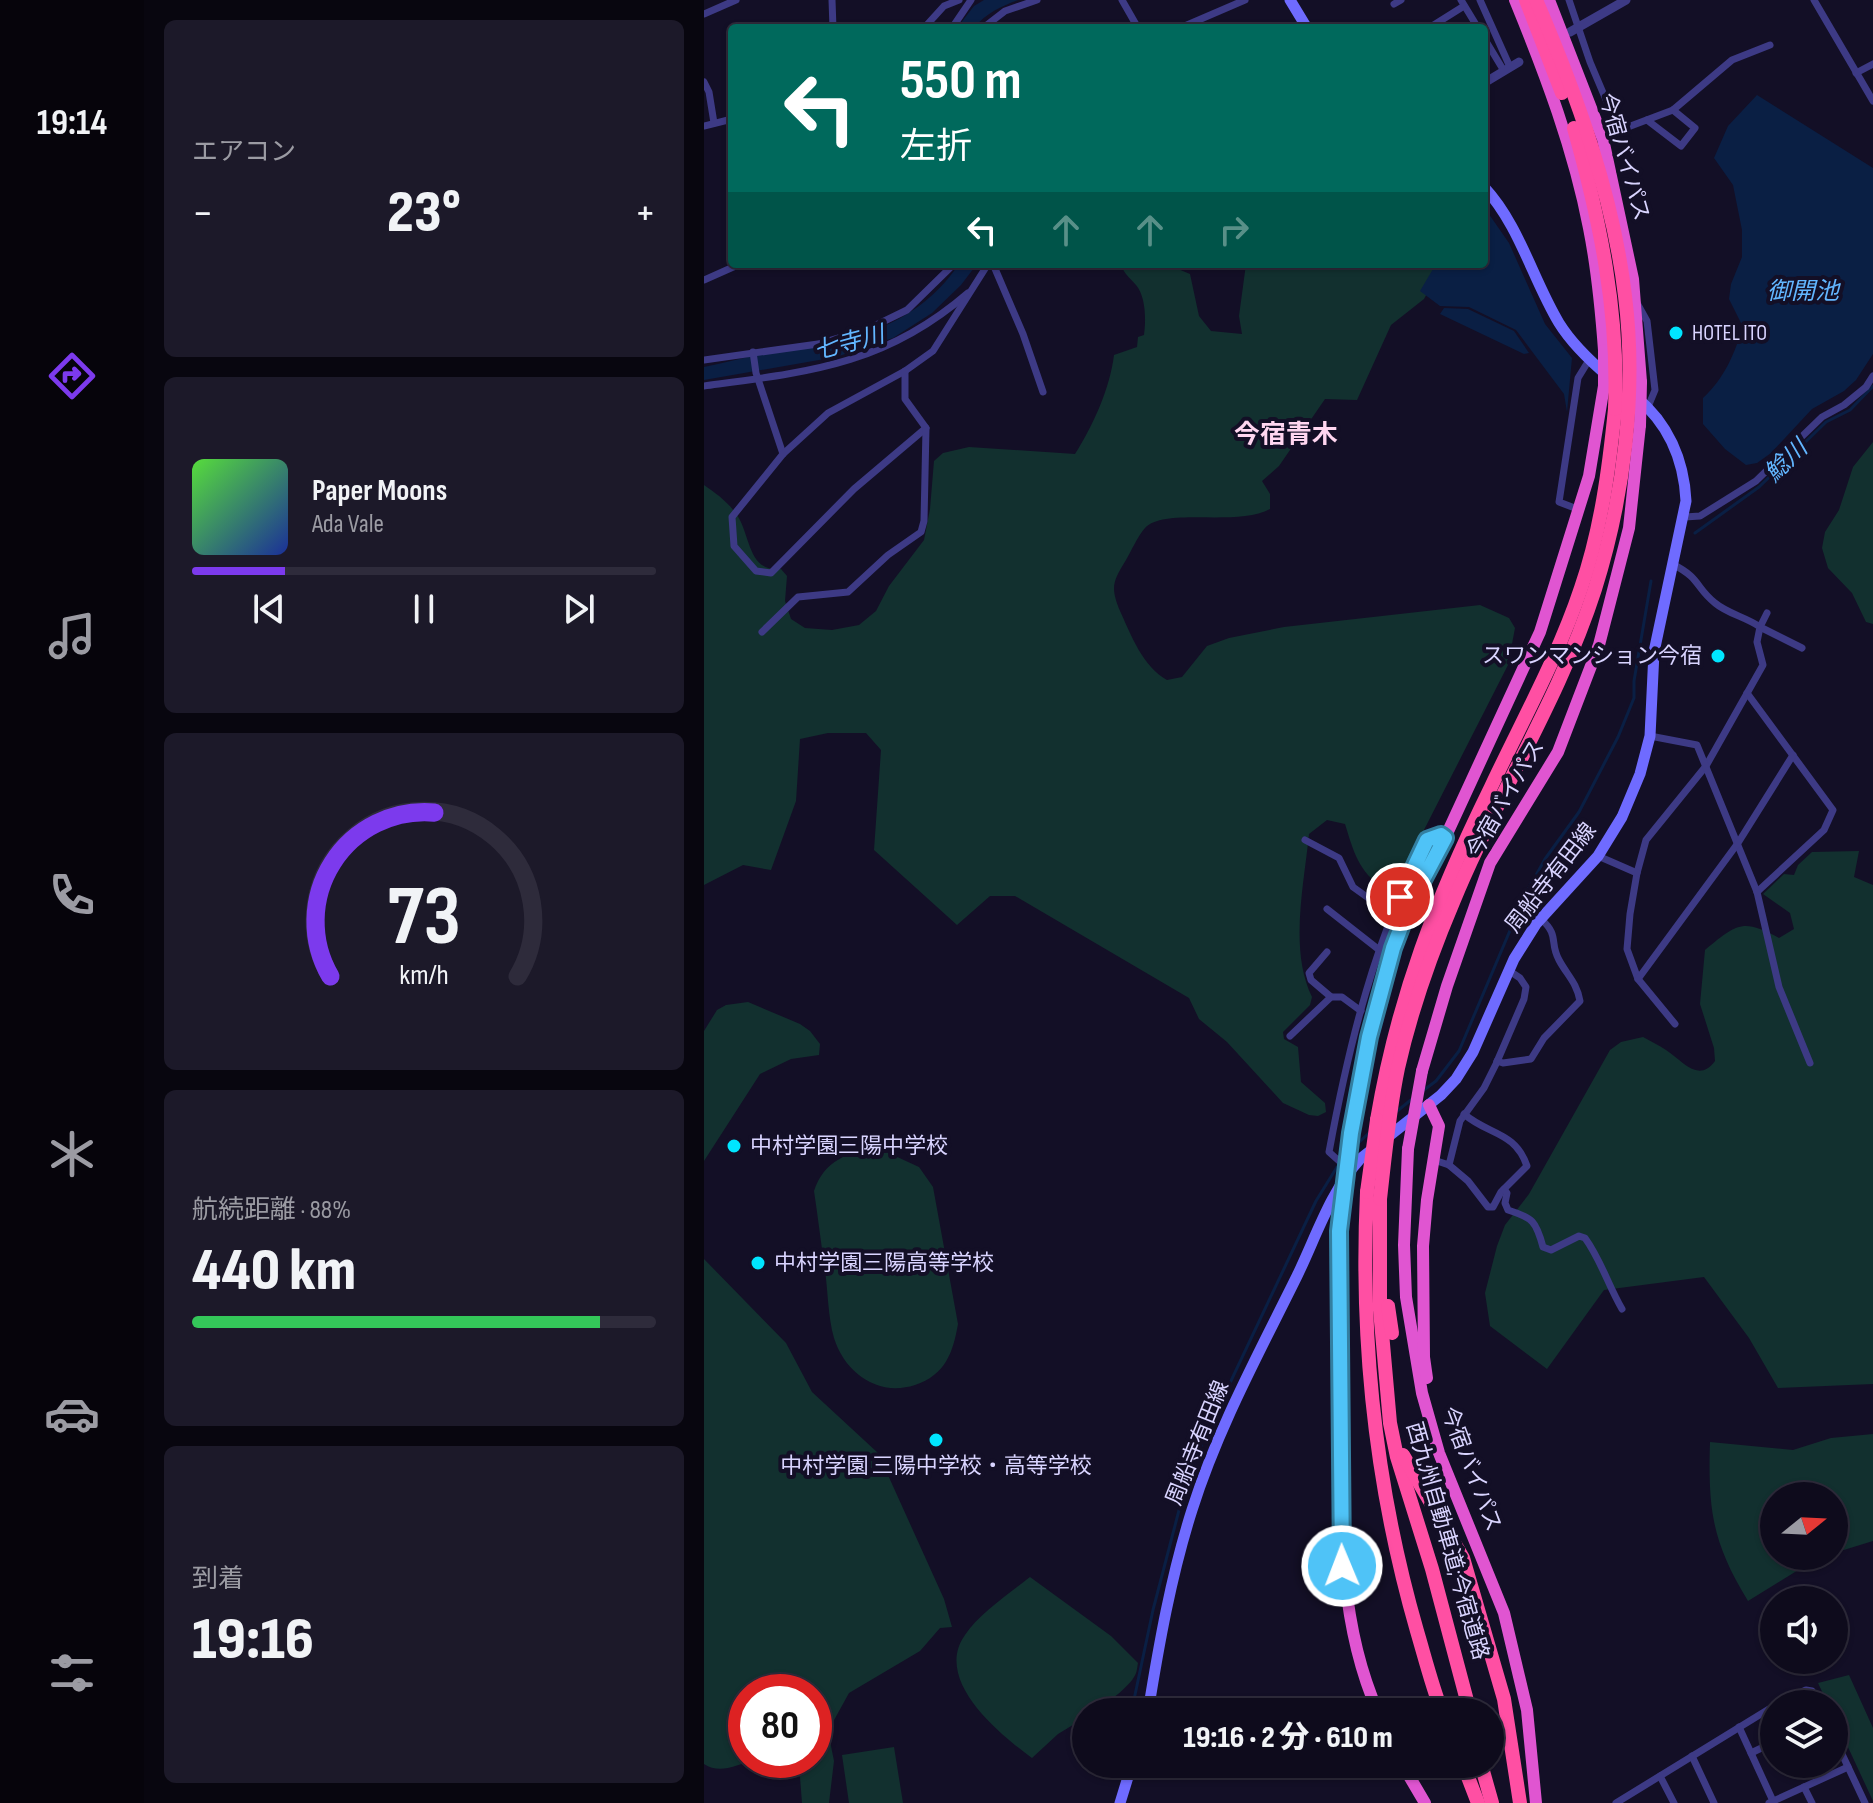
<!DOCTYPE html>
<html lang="ja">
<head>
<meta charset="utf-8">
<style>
	:root { --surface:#0e0b1c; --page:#1c1929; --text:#f1f3f6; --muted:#9b9ba3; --line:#2e2b3b; --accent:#7c3aed }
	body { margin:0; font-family:"Sofia Sans Condensed","Noto Sans JP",sans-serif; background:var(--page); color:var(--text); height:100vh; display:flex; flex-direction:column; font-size:30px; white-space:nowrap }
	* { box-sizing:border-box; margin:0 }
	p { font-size:26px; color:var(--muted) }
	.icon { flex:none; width:44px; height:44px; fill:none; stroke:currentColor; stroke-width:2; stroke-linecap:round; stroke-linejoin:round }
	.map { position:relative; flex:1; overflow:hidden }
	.details { display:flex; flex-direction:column; gap:20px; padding:20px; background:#08060f; width:560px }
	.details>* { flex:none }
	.banner { position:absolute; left:24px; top:24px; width:760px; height:244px; border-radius:8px; box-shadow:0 2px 6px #0004,0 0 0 2px var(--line); background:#00695c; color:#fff; overflow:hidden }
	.needle { width:52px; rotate:72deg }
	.tools { position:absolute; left:1056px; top:1482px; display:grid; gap:16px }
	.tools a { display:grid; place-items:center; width:88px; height:88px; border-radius:50%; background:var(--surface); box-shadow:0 2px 6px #0004,0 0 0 2px var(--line); font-size:40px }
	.speed { position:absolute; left:24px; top:1674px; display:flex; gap:16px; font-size:40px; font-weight:700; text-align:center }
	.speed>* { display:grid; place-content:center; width:104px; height:104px; border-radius:50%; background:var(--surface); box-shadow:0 2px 6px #0004,0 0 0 2px var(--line); line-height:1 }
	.speed .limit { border:12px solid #d22; background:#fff; color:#111 }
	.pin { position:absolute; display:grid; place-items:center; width:68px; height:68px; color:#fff; margin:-34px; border:4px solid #fff; border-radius:50%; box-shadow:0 2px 8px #0007 }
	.me { position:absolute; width:88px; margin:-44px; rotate:359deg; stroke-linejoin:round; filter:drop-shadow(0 0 6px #0008) }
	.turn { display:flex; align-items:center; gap:28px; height:168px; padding:0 40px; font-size:36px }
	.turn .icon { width:104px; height:104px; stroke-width:2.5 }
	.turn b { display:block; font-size:56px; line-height:68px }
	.lanes { display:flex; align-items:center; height:76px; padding:0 40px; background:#0003; justify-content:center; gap:40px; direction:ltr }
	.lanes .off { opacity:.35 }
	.big { font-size:60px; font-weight:800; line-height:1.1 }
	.details .card { flex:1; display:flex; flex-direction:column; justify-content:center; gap:12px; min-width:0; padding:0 28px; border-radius:12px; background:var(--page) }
	.details .dial { align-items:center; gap:0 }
	.dial svg { height:208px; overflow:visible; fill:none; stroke:var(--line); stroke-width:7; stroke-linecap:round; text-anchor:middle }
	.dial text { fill:var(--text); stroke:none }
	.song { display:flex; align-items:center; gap:24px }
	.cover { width:96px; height:96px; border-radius:12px; background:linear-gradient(135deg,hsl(110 70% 55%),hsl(230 70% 35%)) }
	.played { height:8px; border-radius:4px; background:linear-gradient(90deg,var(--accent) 20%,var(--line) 20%) }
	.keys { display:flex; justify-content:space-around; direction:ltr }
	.heat { display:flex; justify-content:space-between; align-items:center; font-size:44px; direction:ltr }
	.charge { height:12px; border-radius:6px; background:linear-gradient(90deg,#34c759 88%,var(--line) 0) }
	.trip { position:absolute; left:368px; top:1698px; width:432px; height:80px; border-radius:40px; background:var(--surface); box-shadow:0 2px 6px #0004,0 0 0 2px var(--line); font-weight:800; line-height:80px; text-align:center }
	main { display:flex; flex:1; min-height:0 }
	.menu { display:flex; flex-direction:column; width:144px; justify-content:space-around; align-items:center; background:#06040b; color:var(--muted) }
	.menu .icon { width:56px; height:56px }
	.menu .selected { color:var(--accent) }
	.menu b { font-size:36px; color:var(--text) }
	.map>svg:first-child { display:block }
	.green { fill:#12302f }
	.water { fill:#0a1f44 }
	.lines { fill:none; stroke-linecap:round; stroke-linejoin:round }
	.stream { stroke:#0a1f44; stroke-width:3 }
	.minor { stroke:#3d3a85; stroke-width:7 }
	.tertiary { stroke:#3d3a85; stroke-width:9 }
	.secondary { stroke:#6f6bff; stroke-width:11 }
	.trunk { stroke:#e055d1; stroke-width:12 }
	.motorway { stroke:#ff4fa3; stroke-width:14 }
	.trunk-bridge { stroke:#e055d1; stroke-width:12 }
	.motorway-bridge { stroke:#ff4fa3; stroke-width:14 }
	.route-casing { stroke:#337fa1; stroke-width:20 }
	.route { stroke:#4fc3f7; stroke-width:14 }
	.poi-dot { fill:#00e5ff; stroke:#130f26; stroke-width:3 }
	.labels { text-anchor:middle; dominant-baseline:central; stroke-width:8; stroke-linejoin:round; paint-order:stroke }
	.street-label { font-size:22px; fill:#d9d4ff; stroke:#130f26 }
	.poi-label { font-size:22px; fill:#d9d4ff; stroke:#130f26; text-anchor:start }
	.water-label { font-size:24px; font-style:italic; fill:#62b6ff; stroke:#130f26 }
	.quarter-label { font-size:26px; font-weight:bold; fill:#ffd6f0; stroke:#130f26 }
</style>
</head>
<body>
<main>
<nav class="menu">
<b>19:14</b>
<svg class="icon selected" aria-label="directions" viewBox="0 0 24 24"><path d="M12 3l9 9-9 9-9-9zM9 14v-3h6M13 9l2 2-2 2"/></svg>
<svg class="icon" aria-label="music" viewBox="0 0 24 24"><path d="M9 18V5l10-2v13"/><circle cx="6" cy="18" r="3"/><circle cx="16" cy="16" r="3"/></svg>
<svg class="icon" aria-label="phone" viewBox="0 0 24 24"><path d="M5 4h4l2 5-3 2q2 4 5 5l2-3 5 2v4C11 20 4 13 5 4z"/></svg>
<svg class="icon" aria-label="climate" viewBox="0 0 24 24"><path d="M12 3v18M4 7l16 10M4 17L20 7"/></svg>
<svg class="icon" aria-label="car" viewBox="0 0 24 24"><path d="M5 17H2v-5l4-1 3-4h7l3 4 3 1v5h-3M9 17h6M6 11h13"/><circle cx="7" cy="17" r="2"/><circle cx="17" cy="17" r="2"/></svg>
<svg class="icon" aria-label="filters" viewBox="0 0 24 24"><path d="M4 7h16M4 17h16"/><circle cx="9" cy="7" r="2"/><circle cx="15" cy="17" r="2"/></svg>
</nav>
<section class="details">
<div class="card"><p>エアコン</p>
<div class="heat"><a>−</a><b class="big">23°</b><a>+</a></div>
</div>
<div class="card">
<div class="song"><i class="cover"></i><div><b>Paper Moons</b><p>Ada Vale</p></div></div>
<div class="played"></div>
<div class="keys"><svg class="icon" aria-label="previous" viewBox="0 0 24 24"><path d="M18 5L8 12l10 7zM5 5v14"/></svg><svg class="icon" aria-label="pause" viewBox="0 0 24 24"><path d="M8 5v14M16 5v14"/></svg><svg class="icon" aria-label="next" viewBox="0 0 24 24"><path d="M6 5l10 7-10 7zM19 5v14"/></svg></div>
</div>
<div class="card dial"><svg viewBox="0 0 100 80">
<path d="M14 69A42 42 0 1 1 86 69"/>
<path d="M14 69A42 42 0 0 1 54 6" stroke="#7c3aed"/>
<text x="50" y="56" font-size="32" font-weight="700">73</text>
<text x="50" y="72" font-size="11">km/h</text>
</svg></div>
<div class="card"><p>航続距離 · 88%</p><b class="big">440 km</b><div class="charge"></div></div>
<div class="card"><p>到着</p><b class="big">19:16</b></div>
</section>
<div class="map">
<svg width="1169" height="1803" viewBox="0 0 1169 1803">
	<rect width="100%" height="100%" fill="#130f26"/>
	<g class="green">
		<path d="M 417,264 L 462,264 L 486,274 L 495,316 L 507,331 L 538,334 L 535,316 L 542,264 L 739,264 L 720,299 L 687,325 L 653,400 L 621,399 L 575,466 L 558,481 L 566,494 L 566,509 C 534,527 461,507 441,528 C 433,537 428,550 422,560 C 409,581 406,587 416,611 C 427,635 439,667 463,680 L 478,677 L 503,646 L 525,638 L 580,627 L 776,605 L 805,618 L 811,628 L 804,665 L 695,879 L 688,885 L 679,887 C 655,873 649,850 641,824 L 623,820 L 605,834 C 600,885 585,950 608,997 L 606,1005 L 579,1032 L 580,1039 L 594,1047 L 597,1082 L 621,1103 L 622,1112 L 614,1116 L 605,1115 L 579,1103 L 523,1042 L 495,1019 L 485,998 L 311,896 L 286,896 L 253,925 L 170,850 L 177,750 L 162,733 L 124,733 L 96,739 L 92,801 L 67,870 L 39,865 L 0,885 L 0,485 C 13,494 24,502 33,515 C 47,536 44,573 77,569 L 83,576 L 81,601 L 87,619 L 101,628 L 128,630 L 155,625 L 172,611 L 185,586 L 220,540 L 226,509 L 230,461 L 239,453 L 265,447 L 371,454 C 389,426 406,388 410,355 L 433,347 L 434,337 L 440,335 C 442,320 442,297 432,285 C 425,277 420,274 417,264 Z"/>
		<polygon points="1169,442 1169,624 1162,622 1148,593 1124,568 1118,548 1121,532 1135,510 1149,467"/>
		<path d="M 1155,851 L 1150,877 L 1169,885 L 1169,1384 L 1074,1388 L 1045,1338 L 1000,1277 L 900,1290 L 843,1369 L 786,1326 L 781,1293 L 793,1246 L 801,1225 L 825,1194 L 906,1050 L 917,1042 L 939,1037 C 946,1041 955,1045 962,1050 C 978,1060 994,1084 1011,1061 L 1010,1048 L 996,1004 L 1001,950 C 1033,924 1038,918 1075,938 L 1090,929 L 1086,913 L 1059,894 L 1080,874 L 1090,875 L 1094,865 L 1108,852 Z"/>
		<polygon points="44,1002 96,1024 106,1031 116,1044 115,1055 87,1059 56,1074 0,1161 0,1031 13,1010 22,1005"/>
		<path d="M 178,1150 L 215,1167 L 229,1187 L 254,1324 C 249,1353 241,1375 211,1385 C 174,1397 141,1373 130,1338 C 124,1317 124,1292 121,1270 C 117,1244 114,1217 110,1191 C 120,1160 147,1149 178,1150 Z"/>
		<path d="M 0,1259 L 82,1343 L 108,1392 L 174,1453 L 240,1599 L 248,1627 L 236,1628 L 216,1651 L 145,1693 L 124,1731 L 130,1761 L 125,1803 L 98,1803 L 96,1777 L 86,1760 L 110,1760 L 110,1692 L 42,1692 L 42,1760 L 48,1760 C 32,1766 15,1774 0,1764 Z"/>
		<path d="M 1169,1434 L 1169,1541 L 1130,1553 L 1130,1496 L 1070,1496 L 1070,1556 L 1122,1556 L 1112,1559 L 1044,1601 C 1008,1542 1004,1510 1006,1442 L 1089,1450 L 1127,1438 Z"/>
		<path d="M 326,1577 L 407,1636 L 434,1663 C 433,1668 433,1673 430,1677 C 424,1688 394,1712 382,1712 L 382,1717 L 354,1734 L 328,1758 C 295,1734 229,1680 261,1635 C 275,1614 306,1593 326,1577 Z"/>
		<polygon points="1145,1675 1169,1728 1169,1801 1130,1717 1130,1704 1124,1704 1114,1683"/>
		<polygon points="190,1747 199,1803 145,1803 138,1755"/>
	</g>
	<g class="water">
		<path d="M 280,0 L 314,0 C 296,7 282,13 270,28 L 253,28 L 270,6 Z"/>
		<path d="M 1053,95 L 1169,168 L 1169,354 L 1152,380 L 1140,391 L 1108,409 L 1067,453 L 1053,463 L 1042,465 L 1021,449 L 999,424 L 999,398 C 1021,378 1030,354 1039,327 L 1025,299 L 1027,284 L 1038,257 L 1038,230 L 1029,185 L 1010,158 L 1024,126 Z"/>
		<polygon points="780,207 805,243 841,324 868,358 863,412 860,394 812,330 765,307 736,306 716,291 732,264 780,264"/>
		<path d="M 255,264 L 273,264 L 257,285 L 228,313 L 189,338 L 132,357 L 0,380 L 0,367 C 20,363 40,357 60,354 C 136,343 208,333 255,264 Z"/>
		<polygon points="740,308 764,309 810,331 825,353 820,354 736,314"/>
	</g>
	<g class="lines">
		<g class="stream">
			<polyline points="991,533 1055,487 1122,422 1146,410 1169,386"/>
			<polyline points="720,1090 732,1081 755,1051 821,895 841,859 875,812 914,737 930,698 930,681 947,581"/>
			<polyline points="692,1112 708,1099"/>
			<polyline points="649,1148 667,1131"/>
			<polyline points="428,1709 449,1610 480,1491 500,1438 612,1201 633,1167"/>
		</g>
		<g class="minor">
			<polyline points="128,0 129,28"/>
			<polyline points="418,0 434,28"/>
			<polyline points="757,0 774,28"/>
			<polyline points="776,0 806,67"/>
			<polyline points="865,0 886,62 911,121 916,127 924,127 969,110 1028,60 1066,45"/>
			<polyline points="1110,0 1169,101"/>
			<polyline points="690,4 697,0"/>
			<polyline points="0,14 32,0"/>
			<polyline points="220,28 240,6 255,0"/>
			<polyline points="248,28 267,0"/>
			<polyline points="279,28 301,11 333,0"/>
			<polyline points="476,28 541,0"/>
			<polyline points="725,28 760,6"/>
			<polyline points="780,38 800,71"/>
			<polyline points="1152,73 1169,64"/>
			<polyline points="0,82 5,92 10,123"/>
			<polyline points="943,120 977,146 991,128 969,110"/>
			<polyline points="0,126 28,119"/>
			<polyline points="289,264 319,334 339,392"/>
			<polyline points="0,280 36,264"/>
			<polyline points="933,303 943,321 951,390 944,407"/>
			<polyline points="49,352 52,373 79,454"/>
			<polyline points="0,360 114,344 164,329 203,310 250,264"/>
			<path d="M 0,386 C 105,372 181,365 264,293"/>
			<polyline points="222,428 150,489 67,573 52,571 30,546 28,517 79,454 124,413 201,371 229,351 284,264"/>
			<polyline points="876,510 855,502 874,378 885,360"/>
			<polyline points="981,517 996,516 1052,481 1118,417 1140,405 1162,387 1169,376"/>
			<path d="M 970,565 C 996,578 992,588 1011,603 C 1024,614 1042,617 1056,627 L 1053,642 L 1059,665 L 1002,766 L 942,840 L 933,873 L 926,914 L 923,949 L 934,979 L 971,1024"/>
			<polyline points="1063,613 1056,627 1098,648"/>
			<polyline points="58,632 94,597 144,592 184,555 217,532 220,521 222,428 201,399 201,371"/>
			<polyline points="1043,693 1129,810 1120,830 1053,892"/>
			<polyline points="946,736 993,745 1053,892 1075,987 1106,1063"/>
			<polyline points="601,840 635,858 649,887 688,915"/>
			<polyline points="894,856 933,873"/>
			<polyline points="623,909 674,949"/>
			<polyline points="623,952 605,973 607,980 627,997"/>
			<polyline points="934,979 1034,843 1089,755"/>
			<polyline points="586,1036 627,997 638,997 657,1011"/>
			<path d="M 793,1061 L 799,1063 L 827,1059 L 840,1038 L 876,1001 C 873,983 863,975 855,960 C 845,942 856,936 837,919"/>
			<polyline points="730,1160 745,1165 756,1121 780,1088 792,1064 820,999 822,987 816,978 804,970"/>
			<path d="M 745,1165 L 764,1181 L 784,1207 L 789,1207 L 797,1192 L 823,1166 C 811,1131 784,1135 760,1114"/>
			<path d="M 644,1169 L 625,1152 C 645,1044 671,937 723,840 L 737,835 L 741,838"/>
			<path d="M 800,1189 L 803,1193 L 801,1203 L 804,1210 C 829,1218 832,1221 839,1247 L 847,1250 L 875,1236 L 881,1238 C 897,1260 904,1285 918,1309"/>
			<polyline points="1073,1704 1102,1690 1108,1691 1115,1704"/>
			<polyline points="1035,1727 1069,1801"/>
			<polyline points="1130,1737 1161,1803"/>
			<polyline points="1047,1753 1070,1742"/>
			<polyline points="988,1756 1010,1803"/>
			<polyline points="956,1776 970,1803"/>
			<polyline points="1100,1787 1108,1803"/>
			<polyline points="912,1803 1070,1706"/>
			<polyline points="1065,1803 1144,1767"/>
		</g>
		<g class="tertiary">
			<polyline points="866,32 922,0"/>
			<polyline points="780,83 815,62"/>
		</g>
		<g class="secondary">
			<polyline points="586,0 603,28"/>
			<path d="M 780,187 C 816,226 828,278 855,323 C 868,344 886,361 905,377"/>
			<path d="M 444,1712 C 455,1644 467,1576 488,1510 C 514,1428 555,1353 593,1276 C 612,1237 626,1192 656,1159 L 737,1095 L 752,1079 L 769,1052 L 810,959 L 832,924 L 894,856 L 918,817 L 936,774 L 946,736 L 950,652 L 982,501 C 980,460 964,423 932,397"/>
			<polyline points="416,1803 428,1764"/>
		</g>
		<g class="trunk">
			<path d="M 811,0 C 841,73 870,150 885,228 C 893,268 897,309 900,350"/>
			<polyline points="845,0 899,139 929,279 937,382"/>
			<polyline points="718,1071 743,986 786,863 854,752 895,645 925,528 936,425"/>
			<polyline points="647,1133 665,1037 689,948 705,906 741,838 836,632 885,476 900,386"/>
			<polyline points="704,1149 700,1245 702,1297 718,1393 735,1453 800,1613 823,1710 832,1803"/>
			<path d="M 635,1231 C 636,1291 638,1350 637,1410 C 637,1512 632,1617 674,1712"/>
			<polyline points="723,1378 720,1357 719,1246 723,1200 735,1126 725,1105"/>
			<polyline points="698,1764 721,1803"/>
		</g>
		<g class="motorway">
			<path d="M 673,1120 C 694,996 732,899 787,787 C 818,721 854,657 877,588 C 897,530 905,469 911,409"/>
			<path d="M 663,1192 C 656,1339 672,1489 713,1631 C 721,1658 728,1686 738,1712"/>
			<polyline points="676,1199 676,1310 686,1423 693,1457 728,1569 766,1712"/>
			<polyline points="684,1306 688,1333"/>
			<polyline points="699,1455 759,1558 800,1699 816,1803"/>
			<polyline points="759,1764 774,1803"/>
			<polyline points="777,1764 788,1803"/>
		</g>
		<g class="trunk-bridge">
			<polyline points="900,386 900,350"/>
			<polyline points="936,425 937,382"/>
			<polyline points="704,1149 718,1071"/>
			<polyline points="635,1231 647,1133"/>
		</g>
		<g class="motorway-bridge">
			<polyline points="822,0 858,93"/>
			<path d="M 870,128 C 896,220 915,312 911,409"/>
			<polyline points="663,1192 673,1120"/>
			<path d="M 676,1199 C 681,1155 685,1111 694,1068 C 707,1010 727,954 750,900 C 793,795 856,698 891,589 C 920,497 933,392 921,296 C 909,194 872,93 832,0"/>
		</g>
	</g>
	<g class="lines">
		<defs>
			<polyline id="route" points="638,1566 635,1231 647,1133 665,1037 689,948 705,906 741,838 737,835 723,840 696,897"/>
		</defs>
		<use href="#route" class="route-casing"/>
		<use href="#route" class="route"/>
	</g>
	<g class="poi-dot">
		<circle cx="972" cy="333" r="8"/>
		<circle cx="1014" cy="656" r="8"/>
		<circle cx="30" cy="1146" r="8"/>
		<circle cx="54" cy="1263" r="8"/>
		<circle cx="232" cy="1440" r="8"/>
	</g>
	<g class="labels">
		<g class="street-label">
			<text transform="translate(920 157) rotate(74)">今宿バイパス</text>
			<text transform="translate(802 799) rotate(-60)">今宿バイパス</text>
			<text transform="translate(847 878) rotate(-52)">周船寺有田線</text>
			<text transform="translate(494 1443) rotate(-68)">周船寺有田線</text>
			<text transform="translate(767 1469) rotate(69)">今宿バイパス</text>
			<text transform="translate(743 1541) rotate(74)">西九州自動車道;今宿道路</text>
		</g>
		<g class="poi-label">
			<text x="988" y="333">HOTEL ITO</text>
			<text x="998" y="656" text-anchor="end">スワンマンション今宿</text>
			<text x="46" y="1146">中村学園三陽中学校</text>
			<text x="70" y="1263">中村学園三陽高等学校</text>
			<text x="232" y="1466" text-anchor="middle">中村学園 三陽中学校・高等学校</text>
		</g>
		<g class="water-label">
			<text x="1099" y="291">御開池</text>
			<text transform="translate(145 343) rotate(-15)">七寺川</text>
			<text transform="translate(1082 461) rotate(-44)">鯰川</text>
		</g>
		<g class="quarter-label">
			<text x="582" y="435">今宿青木</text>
		</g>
	</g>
</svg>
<div class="tools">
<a><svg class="needle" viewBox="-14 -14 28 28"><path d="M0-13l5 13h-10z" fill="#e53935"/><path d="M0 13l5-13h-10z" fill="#9b9ba3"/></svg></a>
<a><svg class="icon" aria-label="sound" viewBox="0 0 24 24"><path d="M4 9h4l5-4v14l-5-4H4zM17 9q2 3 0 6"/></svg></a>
<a><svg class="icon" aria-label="layers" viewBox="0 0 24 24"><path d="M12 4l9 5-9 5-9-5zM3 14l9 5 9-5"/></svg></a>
</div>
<div class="speed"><div class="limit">80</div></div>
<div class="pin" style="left:696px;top:897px;background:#d93025"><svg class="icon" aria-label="arrive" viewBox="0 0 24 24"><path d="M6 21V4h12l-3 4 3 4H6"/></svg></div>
<svg class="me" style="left:638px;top:1566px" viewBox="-20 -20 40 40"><circle r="17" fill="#4fc3f7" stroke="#fff" stroke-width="3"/><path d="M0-11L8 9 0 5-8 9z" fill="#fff"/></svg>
<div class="trip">19:16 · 2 分 · 610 m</div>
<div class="banner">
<div class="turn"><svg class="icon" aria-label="left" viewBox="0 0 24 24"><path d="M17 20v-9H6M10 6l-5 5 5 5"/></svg><div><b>550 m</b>左折</div></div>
<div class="lanes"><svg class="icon" aria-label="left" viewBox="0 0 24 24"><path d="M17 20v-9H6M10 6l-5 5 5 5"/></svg><svg class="icon off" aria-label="ahead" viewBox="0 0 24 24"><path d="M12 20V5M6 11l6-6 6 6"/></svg><svg class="icon off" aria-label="ahead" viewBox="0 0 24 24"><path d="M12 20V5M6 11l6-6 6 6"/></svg><svg class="icon off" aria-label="right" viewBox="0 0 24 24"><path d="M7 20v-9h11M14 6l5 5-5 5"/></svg></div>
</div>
</div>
</main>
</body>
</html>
